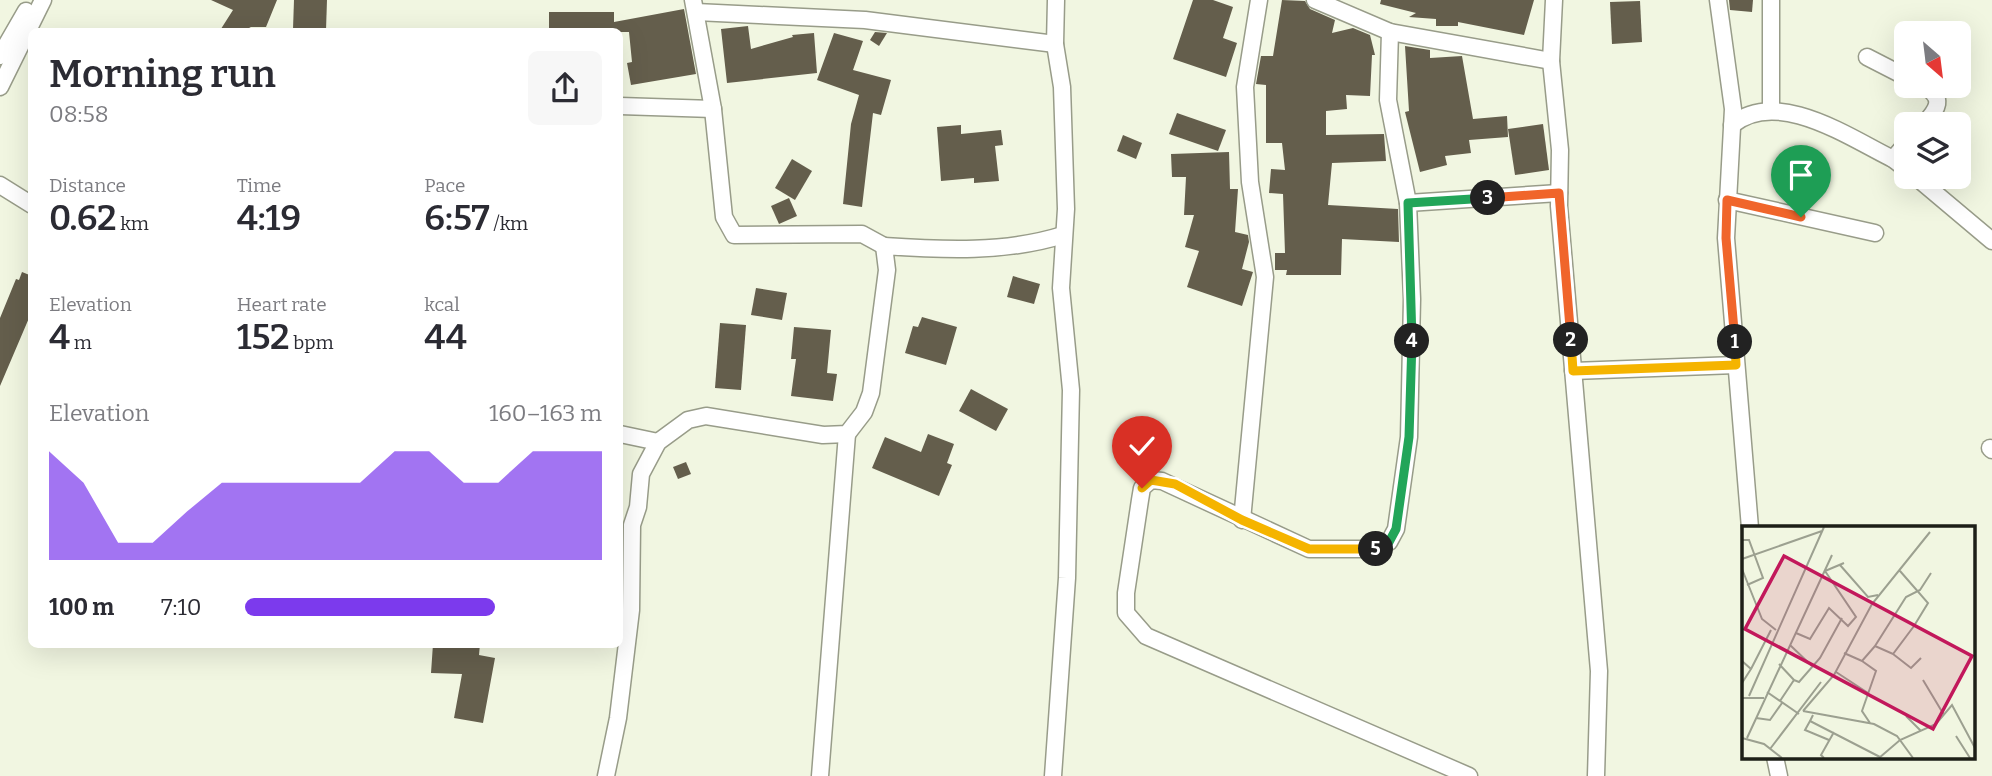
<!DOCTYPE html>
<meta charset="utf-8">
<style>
body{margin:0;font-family:Bitter,serif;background:#f7f7f7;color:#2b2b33;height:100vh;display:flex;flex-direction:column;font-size:26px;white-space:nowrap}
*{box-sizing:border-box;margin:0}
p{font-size:23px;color:#7c7c81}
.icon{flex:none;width:38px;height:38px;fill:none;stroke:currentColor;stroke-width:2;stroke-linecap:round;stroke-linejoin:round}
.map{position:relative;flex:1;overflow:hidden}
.sheet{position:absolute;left:28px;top:28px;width:595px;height:620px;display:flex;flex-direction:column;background:#fff;border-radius:10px;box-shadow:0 7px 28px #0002}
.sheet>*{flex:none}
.needle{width:46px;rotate:152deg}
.buttons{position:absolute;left:1894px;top:21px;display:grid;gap:14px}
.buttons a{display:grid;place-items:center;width:77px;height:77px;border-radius:10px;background:#fff;box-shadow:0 7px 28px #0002;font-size:35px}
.pin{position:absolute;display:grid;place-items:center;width:60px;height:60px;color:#fff;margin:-72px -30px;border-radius:50% 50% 50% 0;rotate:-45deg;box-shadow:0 0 7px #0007}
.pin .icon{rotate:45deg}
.km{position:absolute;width:35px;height:35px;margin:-18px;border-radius:50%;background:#222;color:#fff;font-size:19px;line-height:35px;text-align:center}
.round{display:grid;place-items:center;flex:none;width:74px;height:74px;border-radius:10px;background:#f7f7f7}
.head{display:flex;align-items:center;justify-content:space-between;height:119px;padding:0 21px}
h1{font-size:38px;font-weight:600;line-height:52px}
.figures{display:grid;grid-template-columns:repeat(3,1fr);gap:10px;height:119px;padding:7px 21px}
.figures div{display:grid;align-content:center}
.figures b{font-size:35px;font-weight:600}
.figures small{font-size:19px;font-weight:400}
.figures p{font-size:19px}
.chart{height:196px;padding:14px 21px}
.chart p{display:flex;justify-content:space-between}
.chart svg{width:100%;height:126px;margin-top:7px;fill:#7c3aed;opacity:.7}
ul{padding:0 21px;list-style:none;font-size:23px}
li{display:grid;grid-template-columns:112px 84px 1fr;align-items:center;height:52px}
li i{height:18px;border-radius:9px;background:#7c3aed}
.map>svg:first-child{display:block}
.building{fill:#645e4c}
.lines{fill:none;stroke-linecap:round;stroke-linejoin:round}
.minor-casing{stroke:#989c89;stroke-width:19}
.minor{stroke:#fff;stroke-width:16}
.split-1-casing{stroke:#fff;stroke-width:14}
.split-2-casing{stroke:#fff;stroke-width:14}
.split-3-casing{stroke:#fff;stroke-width:14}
.split-4-casing{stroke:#fff;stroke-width:14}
.split-5-casing{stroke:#fff;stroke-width:14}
.split-6-casing{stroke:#fff;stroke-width:14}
.split-1{stroke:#f0652b;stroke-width:9}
.split-2{stroke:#f5b400;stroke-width:9}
.split-3{stroke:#f0652b;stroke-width:9}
.split-4{stroke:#22a559;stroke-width:9}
.split-5{stroke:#22a559;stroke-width:9}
.split-6{stroke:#f5b400;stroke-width:9}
.inset-road{fill:none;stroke:#9ca090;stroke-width:2}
.view{fill:#c2185b;fill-opacity:0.15;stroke:#c2185b;stroke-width:3.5}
.inset-edge{fill:none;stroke:#1d1f17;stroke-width:3.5}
</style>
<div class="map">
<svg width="1992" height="776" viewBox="0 0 1992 776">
<rect width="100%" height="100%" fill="#f1f6e1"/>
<g class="building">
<polygon points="211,0 277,0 266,27 249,27 259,32 219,32 233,10"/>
<polygon points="294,0 327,0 326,30 293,29"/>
<polygon points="1193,0 1213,0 1233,7 1223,38 1237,43 1226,77 1173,59"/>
<polygon points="1282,0 1305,1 1310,9 1335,20 1332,33 1353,28 1370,35 1375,55 1372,55 1370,96 1346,95 1347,109 1326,111 1326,135 1384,134 1386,161 1332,163 1328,205 1398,209 1399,242 1342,239 1341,275 1286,275 1287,270 1275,270 1275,253 1285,253 1283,194 1269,193 1271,169 1285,170 1282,143 1266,143 1266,85 1256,84 1261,56 1273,56"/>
<polygon points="1381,0 1534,0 1524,35 1458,22 1458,26 1436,26 1436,19 1409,17 1416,13 1380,4"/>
<polygon points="1729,0 1753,0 1752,12 1730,10"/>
<polygon points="1640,1 1642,42 1612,44 1610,2"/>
<polygon points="684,9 696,74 631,85 627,63 632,62 629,32 549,32 549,12 614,12 614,22"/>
<polygon points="748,26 751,49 793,37 792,35 814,33 817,73 727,83 721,29"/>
<polygon points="875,32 887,33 879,46 870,40"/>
<polygon points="834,33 863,41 853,70 891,80 881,115 873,113 862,207 843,204 851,124 859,95 817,80"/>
<polygon points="1405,46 1430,50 1430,58 1462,56 1473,119 1507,116 1508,137 1469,140 1471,153 1445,156 1447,165 1420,172 1405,112 1409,111"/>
<polygon points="1177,113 1226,130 1218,151 1169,134"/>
<polygon points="1543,124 1549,170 1515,175 1508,129"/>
<polygon points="961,125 961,134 1001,130 1003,145 995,146 999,181 974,183 974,178 941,181 937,127"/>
<polygon points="1123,135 1142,143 1136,159 1117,151"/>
<polygon points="1229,152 1230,189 1238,189 1235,232 1248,235 1249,242 1242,269 1253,272 1242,306 1187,287 1199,251 1185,247 1194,215 1184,215 1186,177 1172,177 1171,154"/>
<polygon points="792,159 812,171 795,200 775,188"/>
<polygon points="789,198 797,216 779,224 771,206"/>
<polygon points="22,272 32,276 32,311 0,386 0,318 16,279 19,280"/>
<polygon points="1013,276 1040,284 1034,304 1007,297"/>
<polygon points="756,288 787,293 782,320 751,315"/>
<polygon points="922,317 957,327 946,365 905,353 913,326 918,327"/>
<polygon points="720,323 746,325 741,390 715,388"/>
<polygon points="794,327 831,330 827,373 837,374 833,401 791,396 796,359 791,359"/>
<polygon points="971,389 1008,409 996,431 959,411"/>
<polygon points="928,434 954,444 947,463 952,465 939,496 872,468 885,437 921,452"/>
<polygon points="686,462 691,474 678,479 673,467"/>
<polygon points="433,644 480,644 479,655 495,658 483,723 454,718 462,674 431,673"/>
</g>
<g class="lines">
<g class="minor-casing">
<g id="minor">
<polyline points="693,0 713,109 724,217 734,235 862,234 884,246"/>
<polyline points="1315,0 1390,32 1551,61"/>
<polyline points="1554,0 1551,61 1560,150 1559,206 1599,671 1596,776"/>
<polyline points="1718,0 1733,109 1726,238 1750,528"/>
<polyline points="1771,0 1771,111"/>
<polyline points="696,12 865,20 1055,44"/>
<polyline points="1390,32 1388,100 1408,203"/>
<polyline points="0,56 26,11"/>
<polyline points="1867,57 1906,77"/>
<path d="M1924,86c21,12 14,23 0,38"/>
<polyline points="0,87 43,0"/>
<polyline points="620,106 713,109"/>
<path d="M1732,125c45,-38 118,13 161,34l13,10"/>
<polyline points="1893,159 1906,144"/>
<polyline points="1916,177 1992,241"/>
<polyline points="0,185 32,205"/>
<polyline points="1727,200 1875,233"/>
<polyline points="1573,371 1736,365"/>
<polyline points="620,434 658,442"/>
<polyline points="1990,448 1992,450"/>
<polyline points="1242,520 1265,277 1250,182 1245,87 1259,0"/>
<polyline points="1775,757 1779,776"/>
<path d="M606,776l12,-58 13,-108 1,-85 6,-18 3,-33 17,-32 30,-22 18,-4 117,19 24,-1 17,-22 7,-19 16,-123 -3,-24c59,4 122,7 179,-11"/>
<polyline points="820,776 847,434"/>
<polyline points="1053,776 1067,578 1071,390 1061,288 1066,209 1062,87 1055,44 1056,0"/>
<polyline points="1469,776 1146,636 1126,613 1126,593 1140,500 1142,488 1151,480 1162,481 1309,549 1374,549 1389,542 1396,529 1409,437 1412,299 1408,203 1559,193"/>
</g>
</g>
<use href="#minor" class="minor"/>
</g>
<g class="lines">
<g class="split-1-casing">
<polyline id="split-1" points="1735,342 1726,238 1727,200 1801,217"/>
</g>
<g class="split-2-casing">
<polyline id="split-2" points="1571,340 1573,371 1736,365 1735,342"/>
</g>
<g class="split-3-casing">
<polyline id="split-3" points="1488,198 1559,193 1571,340"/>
</g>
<g class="split-4-casing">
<polyline id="split-4" points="1412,341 1408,203 1488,198"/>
</g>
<g class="split-5-casing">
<polyline id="split-5" points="1376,549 1389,542 1396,529 1409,437 1412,341"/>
</g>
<g class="split-6-casing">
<polyline id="split-6" points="1142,488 1151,480 1175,484 1242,520 1309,549 1376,549"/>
</g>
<use href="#split-1" class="split-1"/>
<use href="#split-2" class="split-2"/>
<use href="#split-3" class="split-3"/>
<use href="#split-4" class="split-4"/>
<use href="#split-5" class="split-5"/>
<use href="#split-6" class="split-6"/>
</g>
<g transform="translate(1742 526)">
<rect width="233" height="233" fill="#f1f6e1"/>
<path class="inset-road" d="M0,14h7l14,38 -16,7M0,33l80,-28M98,39l28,32 10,-2M0,43l20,50 14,11M54,107l14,6 19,-31 19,18 8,-9 -31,-46 19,-8M48,119l23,22M133,120l31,-49 14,-7 11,-17M102,127l18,8 13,-15 18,8 21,-28 14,-23 -28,-32M151,128l18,14 10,-10M0,135l9,8 -9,14M120,135l14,10 -14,40 8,12M37,138l15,16M9,143l20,-39M94,146l32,21M181,154l21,35M25,166l32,22M7,170l75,-169M0,172h22M38,175l14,-21 5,2 21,-24 22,-40M61,185l31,-36 38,-71 58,-72M61,185l71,13 23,12 16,22M71,189l-3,6 70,36M164,190l15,15M14,192l14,2 12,-17M68,195l-5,9 24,10M214,210l14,22M0,212l22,6 18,14M5,212l85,-183M28,223l51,-67M82,232l-3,-3 13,-23M137,232l21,-18 36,-16 16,-19 23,43"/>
<path class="view" d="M42,30l188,100 -39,73 -188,-100z"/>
<rect width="233" height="233" class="inset-edge"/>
</g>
</svg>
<div class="buttons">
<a><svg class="needle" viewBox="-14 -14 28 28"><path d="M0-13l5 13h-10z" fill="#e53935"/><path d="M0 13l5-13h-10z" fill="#7c7c81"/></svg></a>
<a><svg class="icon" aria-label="layers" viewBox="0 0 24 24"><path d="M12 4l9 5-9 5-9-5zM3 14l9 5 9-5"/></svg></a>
</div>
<div class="pin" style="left:1801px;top:217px;background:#1e9e55"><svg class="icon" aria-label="arrive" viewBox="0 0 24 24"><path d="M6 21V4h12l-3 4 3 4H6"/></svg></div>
<div class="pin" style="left:1142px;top:488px;background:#d93025"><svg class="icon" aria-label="check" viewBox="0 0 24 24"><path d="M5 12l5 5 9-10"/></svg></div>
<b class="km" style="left:1735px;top:342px">1</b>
<b class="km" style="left:1571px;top:340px">2</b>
<b class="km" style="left:1488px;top:198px">3</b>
<b class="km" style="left:1412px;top:341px">4</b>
<b class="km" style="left:1376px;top:549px">5</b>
<section class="sheet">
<div class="head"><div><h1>Morning run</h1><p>08:58</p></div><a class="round"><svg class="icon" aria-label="share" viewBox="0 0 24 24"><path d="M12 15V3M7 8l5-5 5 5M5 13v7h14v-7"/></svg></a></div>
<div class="figures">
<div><p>Distance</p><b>0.62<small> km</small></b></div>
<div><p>Time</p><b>4:19</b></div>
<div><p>Pace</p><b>6:57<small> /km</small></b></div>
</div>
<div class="figures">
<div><p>Elevation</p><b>4<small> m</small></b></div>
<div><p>Heart rate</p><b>152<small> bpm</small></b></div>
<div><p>kcal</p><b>44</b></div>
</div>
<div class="chart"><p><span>Elevation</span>160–163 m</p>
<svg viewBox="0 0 160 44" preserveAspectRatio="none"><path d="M0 44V6L10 17L20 38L30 38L40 27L50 17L60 17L70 17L80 17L90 17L100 6L110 6L120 17L130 17L140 6L150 6L160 6V44z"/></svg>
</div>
<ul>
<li><b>100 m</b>7:10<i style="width:70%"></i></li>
</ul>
</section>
</div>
